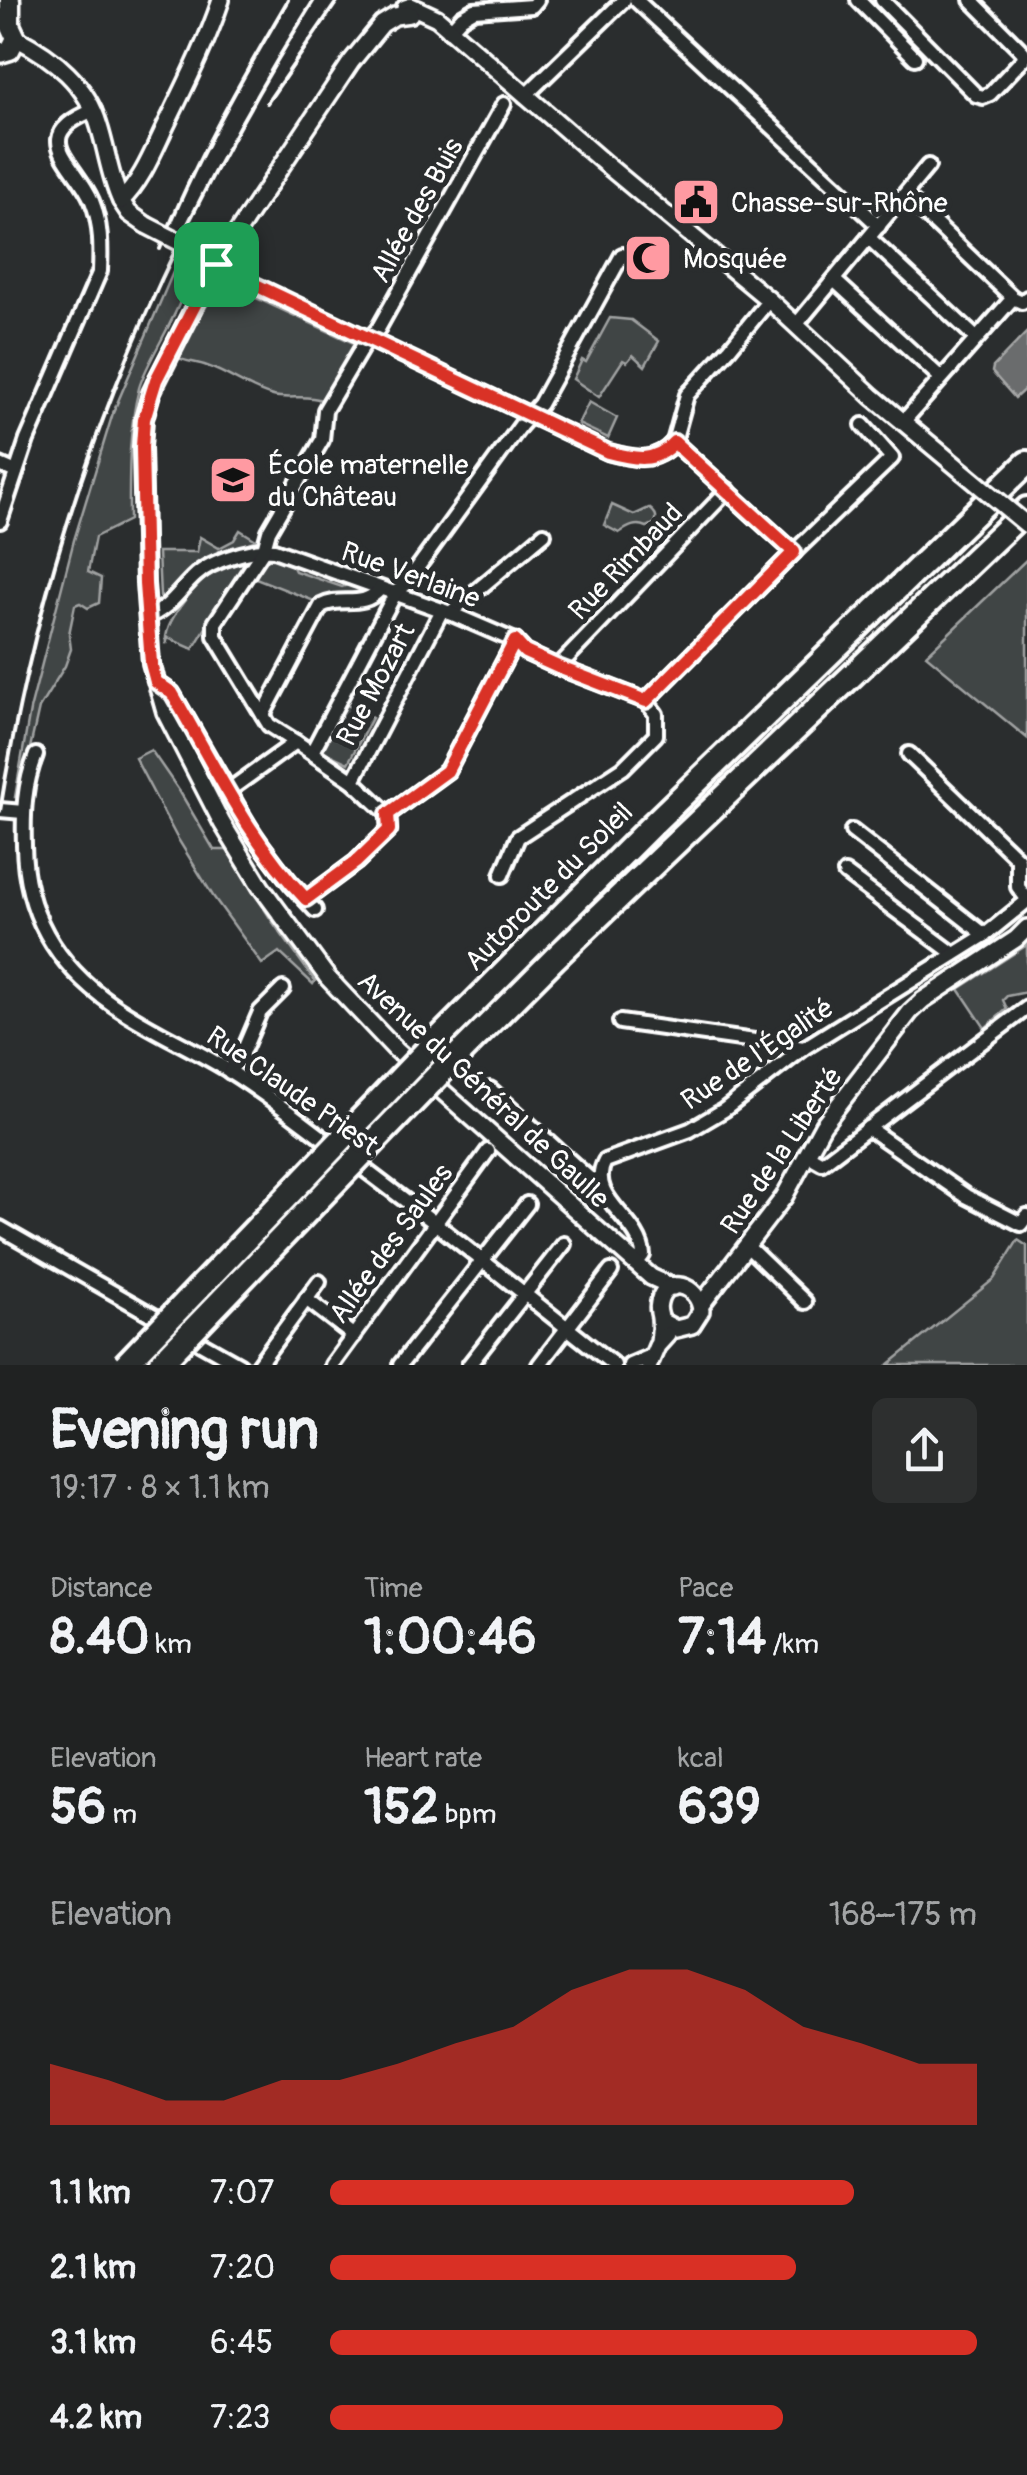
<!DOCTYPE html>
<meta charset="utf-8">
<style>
body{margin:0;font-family:Pangolin,sans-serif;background:#2d2f2f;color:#f1f3f6;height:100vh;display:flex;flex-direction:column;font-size:38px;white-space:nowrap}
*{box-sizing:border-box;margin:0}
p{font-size:32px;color:#a2a4a5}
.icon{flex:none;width:55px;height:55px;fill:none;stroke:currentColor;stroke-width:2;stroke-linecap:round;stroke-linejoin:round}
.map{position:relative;height:1365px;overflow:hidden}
.details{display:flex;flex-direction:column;background:#202222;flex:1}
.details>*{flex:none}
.pin{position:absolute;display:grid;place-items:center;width:85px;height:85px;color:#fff;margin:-42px;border-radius:20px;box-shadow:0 5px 15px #0006}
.round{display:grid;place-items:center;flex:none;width:105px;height:105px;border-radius:15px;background:#2d2f2f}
.headline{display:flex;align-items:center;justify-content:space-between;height:170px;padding:0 50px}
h1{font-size:55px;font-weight:800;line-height:75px}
.metrics{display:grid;grid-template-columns:repeat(3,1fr);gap:15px;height:170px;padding:10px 50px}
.metrics div{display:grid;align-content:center}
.metrics b{font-size:50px;font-weight:800}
.metrics small{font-size:28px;font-weight:400}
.metrics p{font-size:28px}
.chart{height:280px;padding:20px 50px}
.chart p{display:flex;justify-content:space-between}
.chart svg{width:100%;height:180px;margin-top:10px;fill:#d93025;opacity:.7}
ul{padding:0 50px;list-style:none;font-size:32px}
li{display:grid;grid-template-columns:160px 120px 1fr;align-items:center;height:75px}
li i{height:25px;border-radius:12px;background:#d93025}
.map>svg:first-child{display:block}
.green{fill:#414445;stroke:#a0a2a2;stroke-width:2.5}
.water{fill:#6a6c6d;stroke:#a6a7a7;stroke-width:2.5}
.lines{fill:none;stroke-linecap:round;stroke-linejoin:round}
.minor-casing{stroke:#fff;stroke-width:20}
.tertiary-casing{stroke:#fff;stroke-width:22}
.secondary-casing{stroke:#fff;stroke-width:25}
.motorway-casing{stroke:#fff;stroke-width:30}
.minor{stroke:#2a2d2e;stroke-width:12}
.tertiary{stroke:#2a2d2e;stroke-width:15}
.secondary{stroke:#2a2d2e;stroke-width:18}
.motorway{stroke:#2a2d2e;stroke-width:22}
.rail{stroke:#fff;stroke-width:4}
.tertiary-bridge-casing{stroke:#fff;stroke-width:22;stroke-linecap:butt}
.motorway-bridge-casing{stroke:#fff;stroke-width:30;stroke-linecap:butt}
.tertiary-bridge{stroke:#2a2d2e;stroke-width:15}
.motorway-bridge{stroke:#2a2d2e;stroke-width:22}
.route-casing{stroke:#fff;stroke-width:20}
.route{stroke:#d93025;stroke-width:12}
.labels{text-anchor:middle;stroke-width:10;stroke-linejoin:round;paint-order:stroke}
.poi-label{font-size:28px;fill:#fff;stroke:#2a2d2e;text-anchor:start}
.street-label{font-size:28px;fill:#fff;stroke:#2a2d2e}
</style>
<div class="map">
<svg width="1027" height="1365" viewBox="0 0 1027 1365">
<rect width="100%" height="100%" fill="#2a2d2e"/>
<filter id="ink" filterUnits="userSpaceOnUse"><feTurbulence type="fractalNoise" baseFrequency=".01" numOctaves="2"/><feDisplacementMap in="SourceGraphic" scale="20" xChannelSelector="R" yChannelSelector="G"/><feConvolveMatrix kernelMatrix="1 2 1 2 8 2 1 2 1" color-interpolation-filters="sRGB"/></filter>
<g filter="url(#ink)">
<g class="green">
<path d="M182,251c2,5 5,10 5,15 4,35 -38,87 -48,122 -11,44 -10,87 -10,132l-34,17 -7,35 13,6 -2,25 -11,5 -8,-5 -5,2 -6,29 2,15 -6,17 -26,42 -20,89h-4l15,-87 44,-170 39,-127z"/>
<path d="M230,286l126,58 -35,56c-15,-6 -32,0 -48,-4 -23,-6 -43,-22 -66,-30 -11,-4 -21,-4 -31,-9l40,-67z"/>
<polygon points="610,318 631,320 659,341 645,366 633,355 627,362 623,360 599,397 573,379 582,360 586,362"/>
<polygon points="589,402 617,418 608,438 578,424"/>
<path d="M612,505l22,10 15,-7c6,4 9,8 6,15l-8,4c-11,-5 -19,0 -28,6l-15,-8z"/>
<polygon points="240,530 256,540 204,561 167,598 160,596 158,552 197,552 200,537 219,548 234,540"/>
<polygon points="269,555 291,563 295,571 342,587 350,584 368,589 370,593 319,603 256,578 249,580"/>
<polygon points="1027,559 1027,738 926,655"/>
<path d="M242,563l1,4 -50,82 -25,-11 -2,6c-3,-22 31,-63 51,-73 8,-4 17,-6 25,-8z"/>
<polygon points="343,703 372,718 348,763 322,751 320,746"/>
<polygon points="151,750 180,792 214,850 227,850 272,921 315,981 313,984 279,952 262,964 213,896 176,836 135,758"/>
<polygon points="1027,945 1027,992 1007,996 1003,1000 1007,1009 985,1028 959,989"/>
<polygon points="1018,1240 1027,1246 1027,1365 888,1365 994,1279"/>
</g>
<polygon class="water" points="1027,332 1027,387 1015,398 992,372 993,367"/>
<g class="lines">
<g class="minor-casing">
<g id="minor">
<polyline points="636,0 879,226"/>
<polyline points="858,0 915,58"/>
<polyline points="882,0 976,95 983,97 990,94 1024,58 1023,52 971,0"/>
<polyline points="449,31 462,17 474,10 532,6 537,0"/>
<polyline points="525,96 624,0"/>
<polyline points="905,195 1013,298"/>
<polyline points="869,238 976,338"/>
<path d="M216,264l8,7 384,181c26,7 47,12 66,-10l120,110"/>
<polyline points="834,280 941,378"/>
<polyline points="796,325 928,166"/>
<polyline points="903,422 1013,298 1022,302 1027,298"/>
<polyline points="674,442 687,395 730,348 769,300"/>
<polyline points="0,465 16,472"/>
<path d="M0,521l27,-81 73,-169c1,-23 1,-48 -8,-70 -17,-40 -66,-64 2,-91"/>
<polyline points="450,613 544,534"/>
<path d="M147,617c23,-8 32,-27 49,-42 16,-15 57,-27 78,-25l176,63 65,28 10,11 33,15 88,34"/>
<polyline points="558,667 728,490"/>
<polyline points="156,682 172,693 254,835 291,884 315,910"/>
<path d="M263,715l58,-109c20,-11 41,4 59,-17"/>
<polyline points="296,742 269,725 215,636 215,623 264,549 269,531 322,440 325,410 363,346 378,329 504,104"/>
<polyline points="312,752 396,592 405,585 521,425 540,404 622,255"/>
<polyline points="909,754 1018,859 1018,887 1027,899"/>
<path d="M36,755c-12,30 -13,58 -12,90 1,68 32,120 88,159 37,26 81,44 119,68 37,23 70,50 105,76"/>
<polyline points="353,781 442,610"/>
<polyline points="228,791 296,742 353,781 388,814"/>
<polyline points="0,810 23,812"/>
<polyline points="388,814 447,771 515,641"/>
<polyline points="852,831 985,935"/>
<polyline points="845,873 954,954"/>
<polyline points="502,875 518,837 623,768 656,735 656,714 646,701 794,552 892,458 863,425"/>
<polyline points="306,899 356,862 389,830 388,814"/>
<polyline points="620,1022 804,1048"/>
<polyline points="230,1072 245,1047 260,1012 283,989"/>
<polyline points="490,1089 602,1190"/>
<polyline points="868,1128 966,1196 1021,1224 1027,1216"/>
<polyline points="806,1154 822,1163 1027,1008"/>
<polyline points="352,1160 435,1223 614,1365"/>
<polyline points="0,1228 168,1324"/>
<polyline points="747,1246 805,1302"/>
<path d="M637,1263l6,-8c-2,-36 -58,-57 -38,-94l85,-31 34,-20 80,-62 181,-113 42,-34"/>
<polyline points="306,1299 354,1336"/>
<polyline points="185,1334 240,1365"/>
<polyline points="258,1365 319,1282"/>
<polyline points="332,1365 488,1151"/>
<polyline points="400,1365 527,1204"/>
<polyline points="469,1365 564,1244"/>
<polyline points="539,1365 611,1271"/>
<polyline points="630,1365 651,1356"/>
</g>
</g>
<g class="tertiary-casing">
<g id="tertiary">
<polyline points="405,8 411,6 437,18 603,162 769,300 872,396 962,471"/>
<polyline points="410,14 395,16 382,24 351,62 216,264 151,393 144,419 142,447 145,583 151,663 165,712 222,823 261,887 328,978 396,1050 651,1277 673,1287"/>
<path d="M16,38c38,20 71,46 83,88 8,25 11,52 22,75l8,12 17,12"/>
<path d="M121,201c22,-21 33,-52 47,-80 19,-39 39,-79 53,-121"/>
<polyline points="701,1305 784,1197 823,1125 910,1012 923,1000 1016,939 1027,928"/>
<path d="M659,1342c1,-8 2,-16 1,-24 -1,-8 -3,-8 -1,-16 6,-27 40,-18 42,9l-9,14 -16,4 -15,-8"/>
<polyline points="649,1365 657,1346 667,1335"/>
</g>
</g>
<g class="secondary-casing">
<polyline id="secondary" points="0,53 10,50 16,38 10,25 10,0"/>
</g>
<g class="motorway-casing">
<g id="motorway">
<polyline points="434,1043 651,826 1027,463"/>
<polyline points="444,1069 555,958 1027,509"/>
</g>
</g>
<use href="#minor" class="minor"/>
<use href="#tertiary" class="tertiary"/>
<use href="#secondary" class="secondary"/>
<use href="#motorway" class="motorway"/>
<g class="rail">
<polyline points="267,103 338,0"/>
<path d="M160,249c34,-87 81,-169 128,-249"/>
<path d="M0,811c48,-300 153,-555 314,-811"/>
</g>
<g class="tertiary-bridge-casing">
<g id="tertiary-bridge">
<polyline points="146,225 189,247"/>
<polyline points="962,471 1027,525"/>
</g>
</g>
<g class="motorway-bridge-casing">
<g id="motorway-bridge">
<polyline points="125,1365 434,1043"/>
<polyline points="159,1365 444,1069"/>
</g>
</g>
<use href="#tertiary-bridge" class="tertiary-bridge"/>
<use href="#motorway-bridge" class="motorway-bridge"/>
</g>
</g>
<g class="lines" filter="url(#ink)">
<g class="route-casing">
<path id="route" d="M216,264l8,6 384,182c26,7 47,12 66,-10l120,110 -148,149 -88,-34 -33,-15 -10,-11 -68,130 -59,43 1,16 -33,32 -50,37c-57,-58 -93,-136 -134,-206l-16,-11 -5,-19 -6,-79 -3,-137 2,-28 12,-39z"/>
</g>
<use href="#route" class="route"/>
</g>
<defs>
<g id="civic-square" transform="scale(2.5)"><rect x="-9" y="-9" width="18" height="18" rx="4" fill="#ff9aa2" stroke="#2a2d2e"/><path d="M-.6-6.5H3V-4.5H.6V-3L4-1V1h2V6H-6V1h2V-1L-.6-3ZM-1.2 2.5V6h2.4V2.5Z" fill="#111"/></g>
<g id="mosque-square" transform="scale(2.5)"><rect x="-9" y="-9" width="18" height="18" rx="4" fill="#ff9aa2" stroke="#2a2d2e"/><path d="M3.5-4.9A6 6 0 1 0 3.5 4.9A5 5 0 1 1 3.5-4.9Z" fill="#111"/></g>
<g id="school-square" transform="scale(2.5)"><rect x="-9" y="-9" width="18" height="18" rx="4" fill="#ff9aa2" stroke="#2a2d2e"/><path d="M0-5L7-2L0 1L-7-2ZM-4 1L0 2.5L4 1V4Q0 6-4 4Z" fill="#111"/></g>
</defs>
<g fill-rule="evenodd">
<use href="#civic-square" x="696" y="202"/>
<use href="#mosque-square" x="648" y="258"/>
<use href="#school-square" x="233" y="480"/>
</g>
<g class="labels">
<g class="poi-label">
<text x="731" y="212">Chasse-sur-Rhône</text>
<text x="683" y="268">Mosquée</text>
<text x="268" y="474">École maternelle<tspan x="268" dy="32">du Château</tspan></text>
</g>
<g class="street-label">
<text transform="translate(416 210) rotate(-61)" y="10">Allée des Buis</text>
<text transform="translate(625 561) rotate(-46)" y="10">Rue Rimbaud</text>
<text transform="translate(411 574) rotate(20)" y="10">Rue Verlaine</text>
<text transform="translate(375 684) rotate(-62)" y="10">Rue Mozart</text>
<text transform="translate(548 886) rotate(-45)" y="10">Autoroute du Soleil</text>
<text transform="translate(757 1053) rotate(-34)" y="10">Rue de l'Égalité</text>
<text transform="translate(484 1089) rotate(43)" y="10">Avenue du Général de Gaulle</text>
<text transform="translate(293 1090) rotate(35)" y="10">Rue Claude Priest</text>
<text transform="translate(781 1150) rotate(-56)" y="10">Rue de la Liberté</text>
<text transform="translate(390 1243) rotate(-54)" y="10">Allée des Saules</text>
</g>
</g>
</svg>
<div class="pin" style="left:216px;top:264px;background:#1e9e55"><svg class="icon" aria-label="arrive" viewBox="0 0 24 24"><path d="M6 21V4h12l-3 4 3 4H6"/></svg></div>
</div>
<section class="details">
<div class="headline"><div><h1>Evening run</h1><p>19:17 · 8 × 1.1 km</p></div><a class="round"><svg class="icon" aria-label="share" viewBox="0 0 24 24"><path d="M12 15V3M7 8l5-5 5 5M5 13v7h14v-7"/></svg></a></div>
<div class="metrics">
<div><p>Distance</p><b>8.40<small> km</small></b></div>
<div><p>Time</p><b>1:00:46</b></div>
<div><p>Pace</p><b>7:14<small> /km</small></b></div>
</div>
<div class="metrics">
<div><p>Elevation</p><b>56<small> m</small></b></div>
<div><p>Heart rate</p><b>152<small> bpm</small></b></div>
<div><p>kcal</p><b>639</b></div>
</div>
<div class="chart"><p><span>Elevation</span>168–175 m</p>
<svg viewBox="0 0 160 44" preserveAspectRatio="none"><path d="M0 44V29L10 33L20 38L30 38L40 33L50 33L60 29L70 24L80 20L90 11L100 6L110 6L120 11L130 20L140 24L150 29L160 29V44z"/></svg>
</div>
<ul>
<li><b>1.1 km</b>7:07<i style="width:81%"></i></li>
<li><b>2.1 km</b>7:20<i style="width:72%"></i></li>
<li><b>3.1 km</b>6:45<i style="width:100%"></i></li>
<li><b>4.2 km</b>7:23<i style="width:70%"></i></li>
</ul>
</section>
